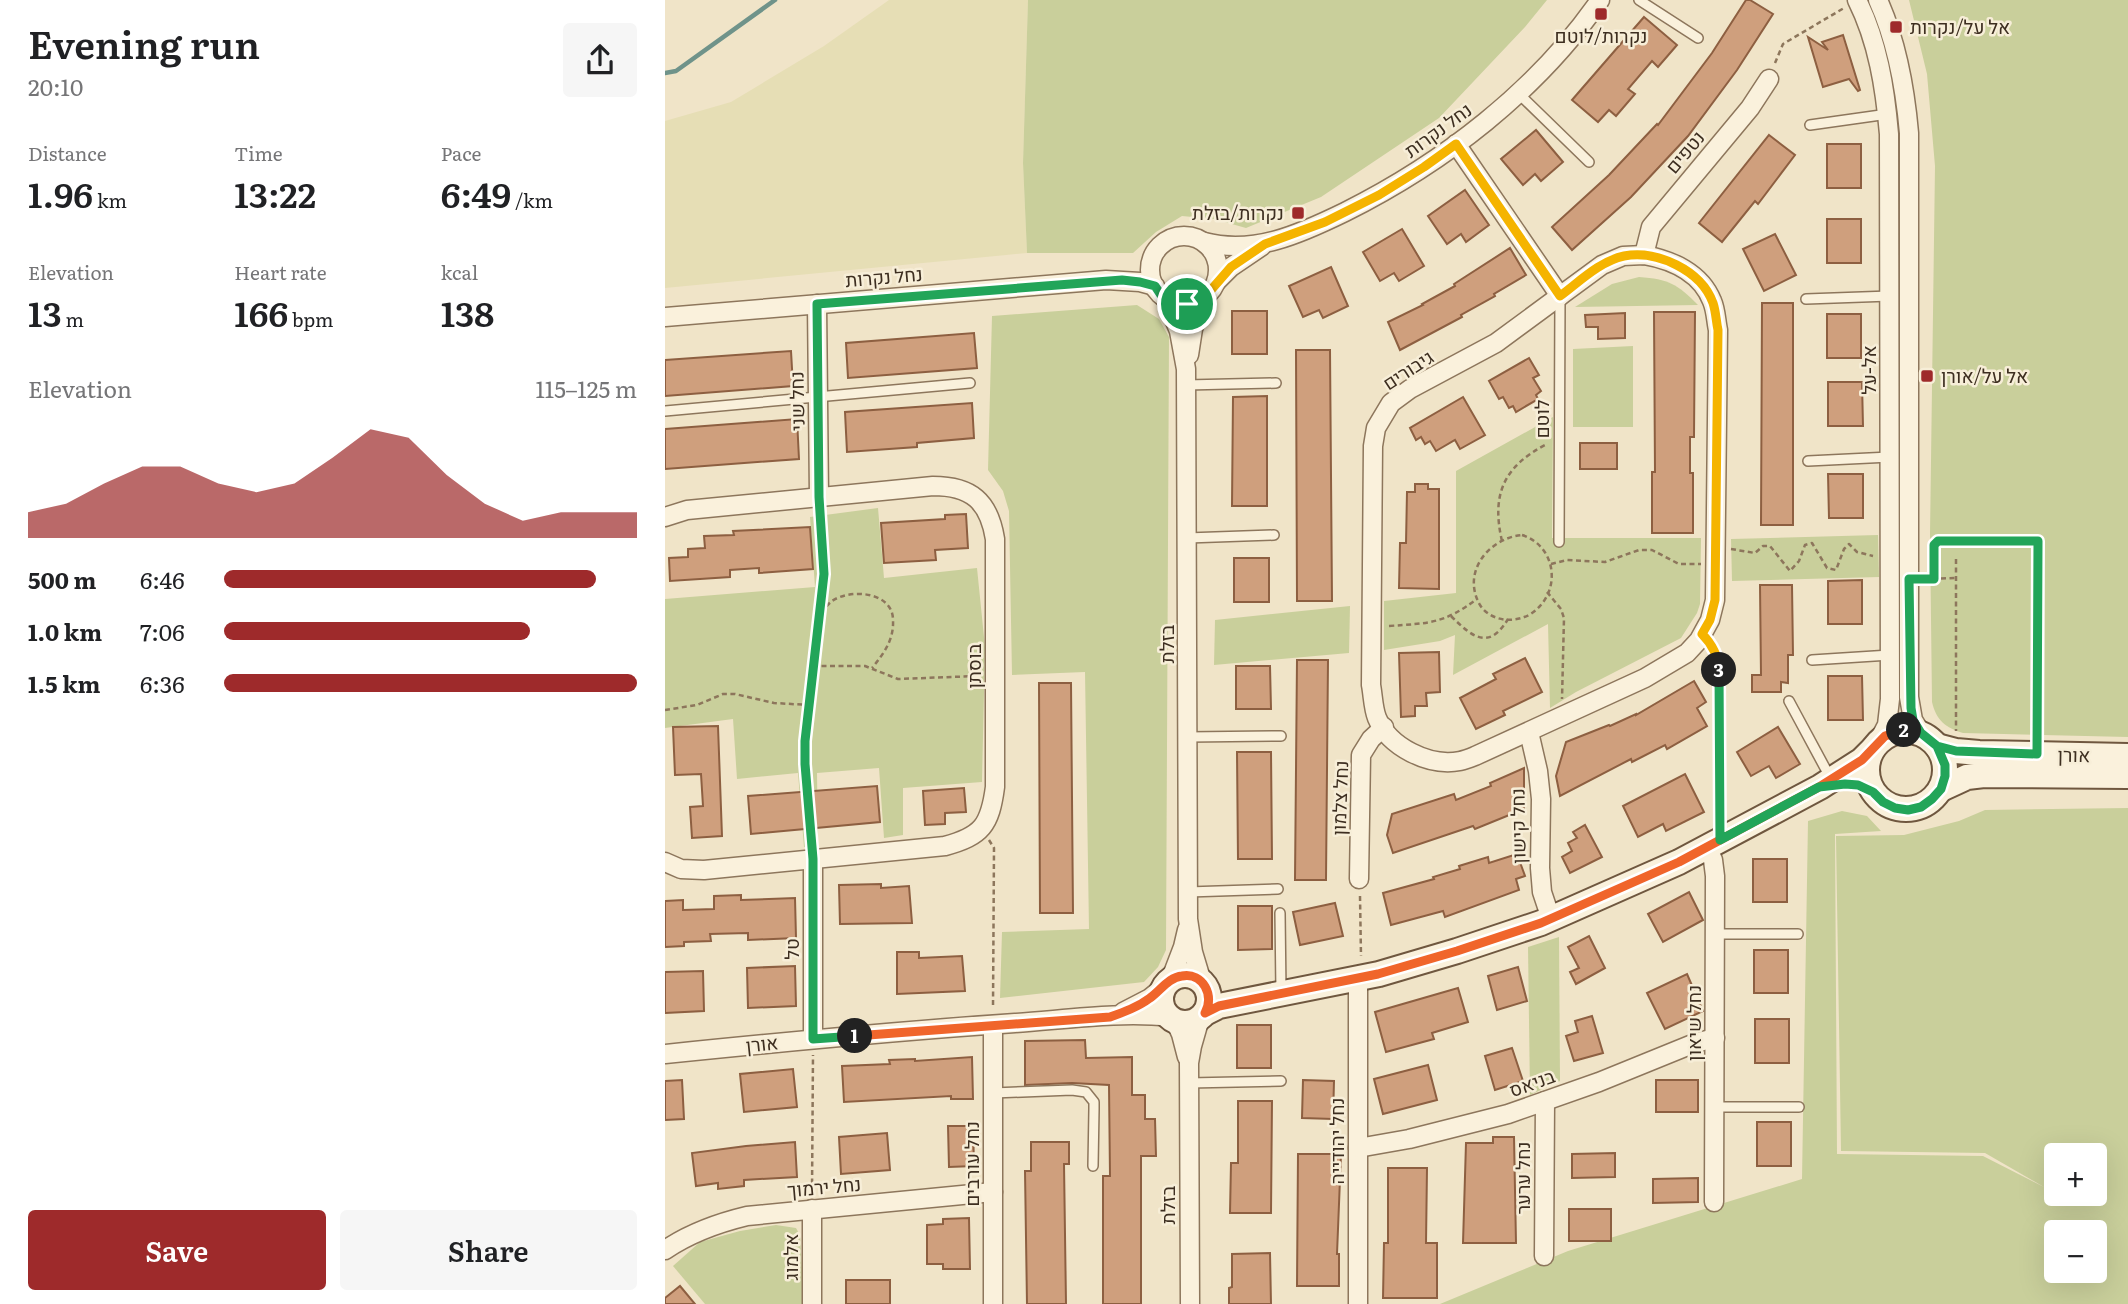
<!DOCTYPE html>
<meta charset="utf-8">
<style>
body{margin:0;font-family:Literata,Heebo,serif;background:#f6f6f6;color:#202124;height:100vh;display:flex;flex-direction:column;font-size:26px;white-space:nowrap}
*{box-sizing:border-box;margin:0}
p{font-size:23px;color:#757577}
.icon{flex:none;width:38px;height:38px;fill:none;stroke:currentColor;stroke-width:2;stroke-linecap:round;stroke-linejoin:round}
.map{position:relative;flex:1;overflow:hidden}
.details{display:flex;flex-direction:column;background:#fff;width:665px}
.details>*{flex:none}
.tools{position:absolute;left:1379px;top:1143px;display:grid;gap:14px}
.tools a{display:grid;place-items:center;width:63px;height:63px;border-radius:7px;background:#fff;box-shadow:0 7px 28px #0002;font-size:35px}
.pin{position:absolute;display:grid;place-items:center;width:60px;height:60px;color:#fff;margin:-30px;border:4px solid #fff;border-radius:50%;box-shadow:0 2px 7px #0007}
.km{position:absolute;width:35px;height:35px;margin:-18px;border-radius:50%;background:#222;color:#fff;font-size:19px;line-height:35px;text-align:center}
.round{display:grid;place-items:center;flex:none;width:74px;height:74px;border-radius:7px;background:#f6f6f6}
.headline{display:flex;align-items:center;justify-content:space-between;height:119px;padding:0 28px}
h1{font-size:38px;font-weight:600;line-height:52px}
.metrics{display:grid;grid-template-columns:repeat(3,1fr);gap:10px;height:119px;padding:7px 28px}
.metrics div{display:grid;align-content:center}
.metrics b{font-size:35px;font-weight:600}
.metrics small{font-size:19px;font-weight:400}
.metrics p{font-size:19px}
.chart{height:196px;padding:14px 28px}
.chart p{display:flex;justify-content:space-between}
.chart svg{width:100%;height:126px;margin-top:7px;fill:#9e2a2b;opacity:.7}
.cta{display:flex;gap:14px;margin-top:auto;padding:14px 28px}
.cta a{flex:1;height:80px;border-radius:7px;background:#9e2a2b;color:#fff;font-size:28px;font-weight:600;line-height:80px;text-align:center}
.cta a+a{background:#f6f6f6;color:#202124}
ul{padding:0 28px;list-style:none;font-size:23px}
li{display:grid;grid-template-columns:112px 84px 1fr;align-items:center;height:52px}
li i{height:18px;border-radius:9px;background:#9e2a2b}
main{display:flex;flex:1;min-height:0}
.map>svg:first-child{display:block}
.farmland{fill:#e6deb5}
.green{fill:#c9cf9b;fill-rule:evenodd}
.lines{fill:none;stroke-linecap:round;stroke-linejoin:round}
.stream{stroke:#6f938a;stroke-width:4.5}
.building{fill:#cf9f7d;stroke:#8d5f41;stroke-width:2}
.lane-casing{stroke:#8d765c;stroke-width:12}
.street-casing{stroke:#8d765c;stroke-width:21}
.secondary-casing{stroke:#6f573f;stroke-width:28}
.path{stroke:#8d765c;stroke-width:2.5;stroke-dasharray:5 3.5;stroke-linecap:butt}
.lane{stroke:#faf1dc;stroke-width:9}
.street{stroke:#faf1dc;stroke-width:18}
.secondary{stroke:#faf1dc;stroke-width:24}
.split-1-casing{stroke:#fff;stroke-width:14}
.split-2-casing{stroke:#fff;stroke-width:14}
.split-3-casing{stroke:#fff;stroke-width:14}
.split-4-casing{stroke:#fff;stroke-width:14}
.split-1{stroke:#22a559;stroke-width:9}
.split-2{stroke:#f0652b;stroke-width:9}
.split-3{stroke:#22a559;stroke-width:9}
.split-4{stroke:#f5b400;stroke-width:9}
.poi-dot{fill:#9e2a2b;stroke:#f7eed8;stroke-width:2.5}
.labels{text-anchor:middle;stroke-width:5;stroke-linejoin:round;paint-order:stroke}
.poi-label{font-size:19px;fill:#3d2e20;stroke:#f7eed8;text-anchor:start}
.street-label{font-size:19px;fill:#3d2e20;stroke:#f7eed8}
</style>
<main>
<section class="details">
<div class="headline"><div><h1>Evening run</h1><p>20:10</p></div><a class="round"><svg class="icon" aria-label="share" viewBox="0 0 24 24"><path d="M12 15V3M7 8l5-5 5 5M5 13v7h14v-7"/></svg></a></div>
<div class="metrics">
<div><p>Distance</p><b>1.96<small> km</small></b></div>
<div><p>Time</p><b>13:22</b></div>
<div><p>Pace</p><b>6:49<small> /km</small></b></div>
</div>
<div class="metrics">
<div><p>Elevation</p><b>13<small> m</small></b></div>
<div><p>Heart rate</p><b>166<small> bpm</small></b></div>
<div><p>kcal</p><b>138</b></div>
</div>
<div class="chart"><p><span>Elevation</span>115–125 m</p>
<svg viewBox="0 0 160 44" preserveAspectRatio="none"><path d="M0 44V35L10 32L20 25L30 19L40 19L50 25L60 28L70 25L80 16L90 6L100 9L110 22L120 32L130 38L140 35L150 35L160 35V44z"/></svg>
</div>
<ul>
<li><b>500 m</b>6:46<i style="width:90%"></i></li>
<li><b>1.0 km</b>7:06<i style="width:74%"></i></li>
<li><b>1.5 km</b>6:36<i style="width:100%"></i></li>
</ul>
<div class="cta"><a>Save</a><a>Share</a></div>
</section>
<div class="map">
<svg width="1463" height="1304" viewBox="0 0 1463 1304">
<rect width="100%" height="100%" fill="#f0e4c8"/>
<polygon class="farmland" points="224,0 363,0 358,163 362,253 0,288 0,121 66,102 159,46"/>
<g class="green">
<polygon points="363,0 882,0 860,27 774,118 656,197 581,228 549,219 517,216 491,232 468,253 362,253 358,163"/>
<path d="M1244,0h219v737l-165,-4c-17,-5 -27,-13 -31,-31l-2,-167 5,-369 -8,-92z"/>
<path d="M974,277c30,2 38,7 59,28l-123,2 37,-23z"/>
<polygon points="472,305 494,319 504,337 501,950 493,967 479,982 335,998 337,932 424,929 420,672 347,675 344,511 338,491 323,470 327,316"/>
<polygon points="968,346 968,427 908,427 908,349"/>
<polygon points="888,417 887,538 1036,538 1035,604 1032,613 1016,638 911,692 885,708 883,624 788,675 790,635 775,641 719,650 719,601 791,593 791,471"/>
<polygon points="213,508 219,578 312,568 320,647 317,782 238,788 238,835 219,838 214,768 152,773 153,846 139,847 133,773 72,779 68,719 0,728 0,599 150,587 145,517"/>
<polygon points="1213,535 1214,577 1067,581 1066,539"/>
<polygon points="685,606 684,653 549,665 550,620"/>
<path d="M1463,808v496h-688l128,-53 234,-72 6,-358 34,-10 25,5 14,15 -46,3 2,320 146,2 61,31 -59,-34 -144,-2 -5,-315 68,-1 55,-14 26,-11zM1391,1155h39v39h-39zM1391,1232h39v38h-39z"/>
<polygon points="894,937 895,1081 865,1095 863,947"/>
<polygon points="111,1225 131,1228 135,1235 139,1304 40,1304 8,1266 35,1242 75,1231"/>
</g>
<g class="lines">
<polyline class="stream" points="0,73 11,71 110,0"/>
</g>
<g class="building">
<polygon points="1081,0 1085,0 1108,14 1072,70 1023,136 966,197 907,250 887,227 944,175 992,124 993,125 1047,53"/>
<polygon points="979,17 1012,45 993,67 987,61 963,89 970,94 951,116 944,110 933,122 907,100"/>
<polygon points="1178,35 1195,90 1193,91 1184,79 1158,87 1143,37 1163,50 1157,42"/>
<polygon points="871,130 898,162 876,181 870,174 858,185 836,159"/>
<polygon points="1104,135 1130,155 1093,204 1090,201 1057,242 1034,223"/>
<rect x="1162" y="144" width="34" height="44"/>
<polygon points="800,190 824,225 801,242 796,234 782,244 763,216"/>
<rect x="1162" y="219" width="34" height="44"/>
<polygon points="737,229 759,266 734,281 729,273 715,281 698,252"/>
<polygon points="1110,234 1131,275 1099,291 1078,249"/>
<polygon points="845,248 861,275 829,294 830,296 796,315 797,317 735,350 723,322 758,305 757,304 790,286 789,284"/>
<polygon points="666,267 683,306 658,318 654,310 638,317 624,286"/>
<polygon points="1097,303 1128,303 1128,525 1096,525"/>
<rect x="567" y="311" width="35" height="43"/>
<polygon points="989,312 1030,312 1029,437 1025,437 1025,473 1028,473 1028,533 987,533 987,472 990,472"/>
<polygon points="960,313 960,338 933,339 933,327 921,327 920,315"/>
<rect x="1162" y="314" width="34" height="44"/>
<polygon points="309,333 312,368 183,378 181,343"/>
<polygon points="631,350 665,350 667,601 632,601"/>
<polygon points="126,351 128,386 0,396 0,360"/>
<polygon points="864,358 874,375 868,378 876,391 871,395 873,399 851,412 848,406 844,408 838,397 834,399 824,381"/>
<polygon points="1163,382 1197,382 1198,426 1163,426"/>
<polygon points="602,396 602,506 567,506 568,397"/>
<polygon points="798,397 820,435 795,449 790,440 771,451 765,441 760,444 756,437 751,440 745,428"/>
<polygon points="307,403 309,438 252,443 252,447 182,452 180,412"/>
<polygon points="132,419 134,459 0,469 0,429"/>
<rect x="915" y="443" width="37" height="26"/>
<polygon points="1163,474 1198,474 1198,518 1164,518"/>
<polygon points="750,484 763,484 763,489 774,489 774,589 734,588 735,543 741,543 742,492 750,492"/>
<polygon points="301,514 303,548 270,550 271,560 219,563 216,523 280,519 280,515"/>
<polygon points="145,527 148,569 94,573 94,568 65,570 65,577 5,581 4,558 23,557 23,549 40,548 39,536 69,535 68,531"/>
<rect x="569" y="558" width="35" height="44"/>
<polygon points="1197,580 1197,624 1163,624 1163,581"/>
<polygon points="1095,585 1127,585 1128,655 1123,655 1123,683 1116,682 1116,692 1087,692 1087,675 1096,675"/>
<polygon points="774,652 775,692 761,693 762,706 750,706 750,716 736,717 734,653"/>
<polygon points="860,658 877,692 838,711 840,715 811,729 795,698 831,679 828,674"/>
<polygon points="632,660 663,660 661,880 630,880"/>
<polygon points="571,666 605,666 606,709 571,709"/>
<polygon points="1163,676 1197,676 1198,720 1163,720"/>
<polygon points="1029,681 1041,702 1032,708 1042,726 1002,749 1000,745 967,762 966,759 895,796 891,776 901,742 944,725 945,726 971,714 971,715"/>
<polygon points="374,683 406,683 408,913 375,913"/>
<polygon points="53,726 57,836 27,838 25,807 38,806 36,774 10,775 8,727"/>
<polygon points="1113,727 1135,764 1111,778 1104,766 1086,776 1072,752"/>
<polygon points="572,752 606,752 607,859 573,859"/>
<polygon points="859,768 859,809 810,829 808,826 728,853 722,835 727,814 789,794 791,800 826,786 825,783"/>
<polygon points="1020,774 1039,812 1001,831 998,824 973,837 958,806"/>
<polygon points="212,786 215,822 86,834 83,796"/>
<polygon points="299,788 301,812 280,813 280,824 260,825 258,791"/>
<polygon points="920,825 937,857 905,873 897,857 907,851 903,843 912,838 908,832"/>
<polygon points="852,854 860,876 851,879 854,890 780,917 778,911 726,925 718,893 769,879 768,877 795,869 794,866 823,857 824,863"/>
<rect x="1088" y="859" width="34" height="43"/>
<polygon points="216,884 216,888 244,886 247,923 175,924 174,885"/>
<polygon points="1024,892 1038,920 998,942 983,914"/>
<polygon points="76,895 76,900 130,898 131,938 83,940 83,933 45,934 46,941 19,942 19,946 0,947 0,901 18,900 18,910 49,909 49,896"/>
<polygon points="670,903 678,936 635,945 628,912"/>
<polygon points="573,906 607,906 607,949 573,950"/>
<polygon points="924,936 940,968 911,984 905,972 914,968 903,947"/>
<rect x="1089" y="950" width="34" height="43"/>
<polygon points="232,952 254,952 254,958 297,956 300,991 232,994"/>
<polygon points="130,966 131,1006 83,1008 82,968"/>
<polygon points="853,967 862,1001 832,1010 823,976"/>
<polygon points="38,971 39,1011 0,1013 0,972"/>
<polygon points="1022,974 1038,1011 1000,1029 982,993"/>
<polygon points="793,988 803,1022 767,1033 769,1039 721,1052 710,1012"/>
<polygon points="927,1016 938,1053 909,1061 901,1036 913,1032 910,1021"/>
<rect x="1090" y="1019" width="34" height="44"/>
<rect x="572" y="1025" width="34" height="43"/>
<polygon points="420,1040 421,1058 467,1057 467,1095 480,1095 480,1119 490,1119 491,1156 476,1156 476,1304 438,1304 438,1176 445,1176 444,1085 407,1083 360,1085 360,1041"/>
<polygon points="847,1048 858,1081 830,1090 820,1056"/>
<polygon points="307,1057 308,1099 286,1099 286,1096 179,1102 177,1066 225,1064 224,1060 250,1059 250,1061"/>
<polygon points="763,1065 772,1100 718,1114 709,1079"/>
<polygon points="128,1069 132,1107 79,1112 75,1074"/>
<polygon points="17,1080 19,1119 0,1120 0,1081"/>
<polygon points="638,1080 669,1081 668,1119 637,1118"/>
<rect x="991" y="1080" width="42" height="32"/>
<polygon points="573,1101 607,1101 606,1213 565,1213 566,1163 573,1163"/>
<rect x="1092" y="1122" width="34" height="44"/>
<polygon points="283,1126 308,1126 309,1166 284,1167"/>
<polygon points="222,1133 225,1170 176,1174 174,1137"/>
<polygon points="828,1137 849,1137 851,1243 798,1243 801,1143 828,1143"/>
<polygon points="130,1142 132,1177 79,1180 79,1186 53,1189 53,1183 31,1186 27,1153 81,1146"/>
<polygon points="366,1142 404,1142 404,1164 399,1164 401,1304 362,1304 360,1171 366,1171"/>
<polygon points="950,1153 950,1177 907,1178 907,1154"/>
<polygon points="633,1154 676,1154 672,1254 674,1254 674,1286 632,1286"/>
<polygon points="723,1168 762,1168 761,1243 772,1243 772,1298 718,1298 719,1243 723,1243"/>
<polygon points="1033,1178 1033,1202 988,1203 988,1179"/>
<rect x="904" y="1209" width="42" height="32"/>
<polygon points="304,1218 305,1269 278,1269 278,1264 262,1264 262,1225 278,1224 278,1219"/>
<polygon points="605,1253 606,1304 564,1304 564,1288 567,1287 567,1254"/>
<rect x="181" y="1280" width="44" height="24"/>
<polygon points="15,1286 30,1304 0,1304 0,1298"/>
</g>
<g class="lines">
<g class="lane-casing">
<g id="lane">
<polyline points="974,0 1033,38"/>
<polyline points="853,93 924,162"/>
<polyline points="1145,125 1223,114"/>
<polyline points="1141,299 1225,296"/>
<polyline points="521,385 611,383"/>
<polyline points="0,411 305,383"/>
<polyline points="1143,461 1225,457"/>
<polyline points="522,538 609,535"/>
<polyline points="894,542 895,296"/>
<polyline points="1037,634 1045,643 1054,660 1055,740"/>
<polyline points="1147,660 1225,655"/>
<polyline points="1124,701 1166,779"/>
<polyline points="523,737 616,736"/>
<polyline points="523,892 613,889"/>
<polyline points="615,913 616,992"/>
<polyline points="1050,934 1133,934"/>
<polyline points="524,1083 616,1081"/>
<polyline points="328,1093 407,1090 421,1092 429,1102 429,1109 428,1166"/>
<polyline points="1049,1107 1134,1107"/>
</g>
</g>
<g class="street-casing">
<g id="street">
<path d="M1192,0c21,42 28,88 32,134l1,565 -3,26 -9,17"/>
<path d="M1213,0c19,42 27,87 31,133v564l4,23 8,13"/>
<polyline points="791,144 895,296"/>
<circle cx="519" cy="270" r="34"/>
<path d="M539,242c50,13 96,-8 141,-30 98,-49 192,-121 255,-212"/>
<path d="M979,255c28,5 57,18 68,46 4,9 4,20 6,29l-3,270 -5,20 -11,20 -12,13 -42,25 -170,78c-5,2 -10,4 -15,5 -31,6 -71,-14 -83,-43 -4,-10 -4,-23 -6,-33l2,-239 3,-18 15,-25 19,-14 86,-46 106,-78 21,-9z"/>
<polyline points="979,255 986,227 1085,108 1104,79"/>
<polyline points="552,281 566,267 597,246"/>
<polyline points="500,297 514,331 521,369 523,919 528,952 537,982"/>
<polyline points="152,304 154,497"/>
<polyline points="0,317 441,280 475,282 490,286"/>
<polyline points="524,355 528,329 539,298"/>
<path d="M0,517l22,-7 246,-24c38,0 56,15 62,53v248c-5,38 -13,49 -50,59l-241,24 -23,-1 -16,-7"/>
<polyline points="864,732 873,771 876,799 875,868 877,892 886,919"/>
<polyline points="1042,847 1048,860 1050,876 1049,1202"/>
<polyline points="148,859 148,1039"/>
<polyline points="694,879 696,755 706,739 719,727"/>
<polyline points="693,979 693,1304"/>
<polyline points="505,981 518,947 522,930"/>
<polyline points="458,1012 485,998 501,985"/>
<polyline points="510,1021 516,1034 522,1057"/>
<polyline points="328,1025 328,1304"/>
<path d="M0,1054c117,-12 233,-23 350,-31 47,-3 108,-12 154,-6"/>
<polyline points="693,1148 744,1139 843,1114 934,1082 1030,1043 1050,1038"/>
<path d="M0,1250c25,-17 53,-27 82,-34l246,-24"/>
<polyline points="879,1256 880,1101"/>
<polyline points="147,1304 147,1209"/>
<polyline points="525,1304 524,1063 527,1046 535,1018"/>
</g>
</g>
<g class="secondary-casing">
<g id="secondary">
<circle cx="1241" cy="770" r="39"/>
<polyline points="1272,746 1291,751 1314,753 1463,756"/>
<polyline points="1276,789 1302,777 1319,775 1463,776"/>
<circle cx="520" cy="999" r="24"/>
<polyline points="540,1013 554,1006 714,974 792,951 876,923 1014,862 1155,787 1197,760 1206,751"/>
</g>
</g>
<g class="path">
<polyline points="1110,63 1118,44 1179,8"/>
<path d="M857,535c32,10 40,51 15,74 -15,15 -45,15 -57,-4 -19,-33 9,-67 42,-70z"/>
<path d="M837,541c-11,-47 2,-75 45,-97"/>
<polyline points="1066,549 1090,553 1098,546 1105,546 1125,571 1134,561 1140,545 1147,543 1162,568 1171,570 1179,549 1184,544 1192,552 1208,556"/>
<polyline points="1291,559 1291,731"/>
<polyline points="886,564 902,560 940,562 974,550 987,550 1014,564 1036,564"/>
<polyline points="1259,579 1291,578"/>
<polyline points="1269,579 1269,545 1273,541 1373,541 1372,734"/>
<polyline points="882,592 896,609 899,618 897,699"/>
<path d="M156,613c3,-4 7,-9 11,-12 19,-13 61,-9 61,19 1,20 -9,33 -21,48"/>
<path d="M786,616c21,21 38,35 57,3"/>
<path d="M724,626c41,-3 54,-2 88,-27"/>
<polyline points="148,666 200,666 233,679 312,676"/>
<polyline points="0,710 32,705 58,694 70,694 109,703 144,705"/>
<polyline points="1055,752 1055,819"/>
<polyline points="324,840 329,848 328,1007"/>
<polyline points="146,842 140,764 140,741 159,574 155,514"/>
<polyline points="695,896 696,956"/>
<polyline points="147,1192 148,1055"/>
</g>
<use href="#lane" class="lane"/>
<use href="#street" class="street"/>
<use href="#secondary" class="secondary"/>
</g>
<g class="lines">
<g class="split-1-casing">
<polyline id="split-1" points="190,1036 148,1039 148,859 140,764 140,741 159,574 154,497 152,304 457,280 475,282 490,286 496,295 505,300 522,304"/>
</g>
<g class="split-2-casing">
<path id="split-2" d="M190,1036l255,-19c14,-5 28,-10 40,-19 10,-7 19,-21 32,-22 21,-4 33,20 23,37l14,-7 159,-32 79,-23 84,-28 138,-61 140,-75 43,-27 23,-24 19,-6"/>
</g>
<g class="split-3-casing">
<polyline id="split-3" points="1054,670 1055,840 1154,787 1180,784 1193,785 1208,792 1218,802 1230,808 1243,810 1256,807 1267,799 1276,789 1280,776 1280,765 1272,746 1256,733 1248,720 1246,708 1244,579 1269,579 1269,545 1273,541 1373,541 1372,754 1291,751 1272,746 1256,733 1239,730"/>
</g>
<g class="split-4-casing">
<path id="split-4" d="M522,304l17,-6 27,-31 34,-23 60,-22 54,-27 45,-28 32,-23 104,152c19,-14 40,-35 64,-40 33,-6 77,14 89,47 3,9 3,18 5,27l-3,270 -5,20 -8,14c10,10 16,21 17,36"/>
</g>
<use href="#split-1" class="split-1"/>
<use href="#split-2" class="split-2"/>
<use href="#split-3" class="split-3"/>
<use href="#split-4" class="split-4"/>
</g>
<g class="poi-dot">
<rect x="929" y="7" width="14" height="14" rx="3.5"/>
<rect x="1224" y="20" width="14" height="14" rx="3.5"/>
<rect x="626" y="206" width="14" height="14" rx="3.5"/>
<rect x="1255" y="369" width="14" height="14" rx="3.5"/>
</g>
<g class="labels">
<g class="poi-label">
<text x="1245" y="34">אל על/נקרות</text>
<text x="936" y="43" text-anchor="middle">נקרות/לוטם</text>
<text x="619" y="220" text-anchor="end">נקרות/בזלת</text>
<text x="1276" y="383">אל על/אורן</text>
</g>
<g class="street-label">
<text transform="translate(773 130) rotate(-36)" y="7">נחל נקרות</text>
<text transform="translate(1020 152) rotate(-50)" y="7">נטפים</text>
<text transform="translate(219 277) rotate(-5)" y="7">נחל נקרות</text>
<text transform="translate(743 370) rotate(-33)" y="7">גיבורים</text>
<text transform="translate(1204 370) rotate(-90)" y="7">אל-על</text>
<text transform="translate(132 401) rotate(-91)" y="7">נחל שני</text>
<text transform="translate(877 419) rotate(-90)" y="7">לוטם</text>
<text transform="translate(502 644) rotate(-90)" y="7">בזלת</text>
<text transform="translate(309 666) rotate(-90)" y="7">בוסתן</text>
<text transform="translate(1409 755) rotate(1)" y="7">אורן</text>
<text transform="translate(675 798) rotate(-88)" y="7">נחל צלמון</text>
<text transform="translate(853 826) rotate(-91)" y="7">נחל קישון</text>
<text transform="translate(127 949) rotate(-90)" y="7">טל</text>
<text transform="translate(1029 1023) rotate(-90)" y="7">נחל שיאון</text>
<text transform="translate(97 1044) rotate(-6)" y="7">אורן</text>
<text transform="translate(867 1083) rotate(-20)" y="7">בניאס</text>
<text transform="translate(672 1141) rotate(-90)" y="7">נחל יהודייה</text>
<text transform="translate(307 1164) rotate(-90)" y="7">נחל עורבים</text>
<text transform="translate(858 1178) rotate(-90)" y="7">נחל ערער</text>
<text transform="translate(159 1187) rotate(-5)" y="7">נחל ירמוך</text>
<text transform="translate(503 1205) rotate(-90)" y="7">בזלת</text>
<text transform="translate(126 1257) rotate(-90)" y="7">אלמוג</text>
</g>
</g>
</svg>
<div class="tools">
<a>+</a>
<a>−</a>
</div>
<div class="pin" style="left:522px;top:304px;background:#1e9e55"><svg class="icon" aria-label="arrive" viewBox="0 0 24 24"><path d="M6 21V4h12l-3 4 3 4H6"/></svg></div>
<b class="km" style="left:190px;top:1036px">1</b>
<b class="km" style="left:1239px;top:730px">2</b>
<b class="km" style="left:1054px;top:670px">3</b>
</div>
</main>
